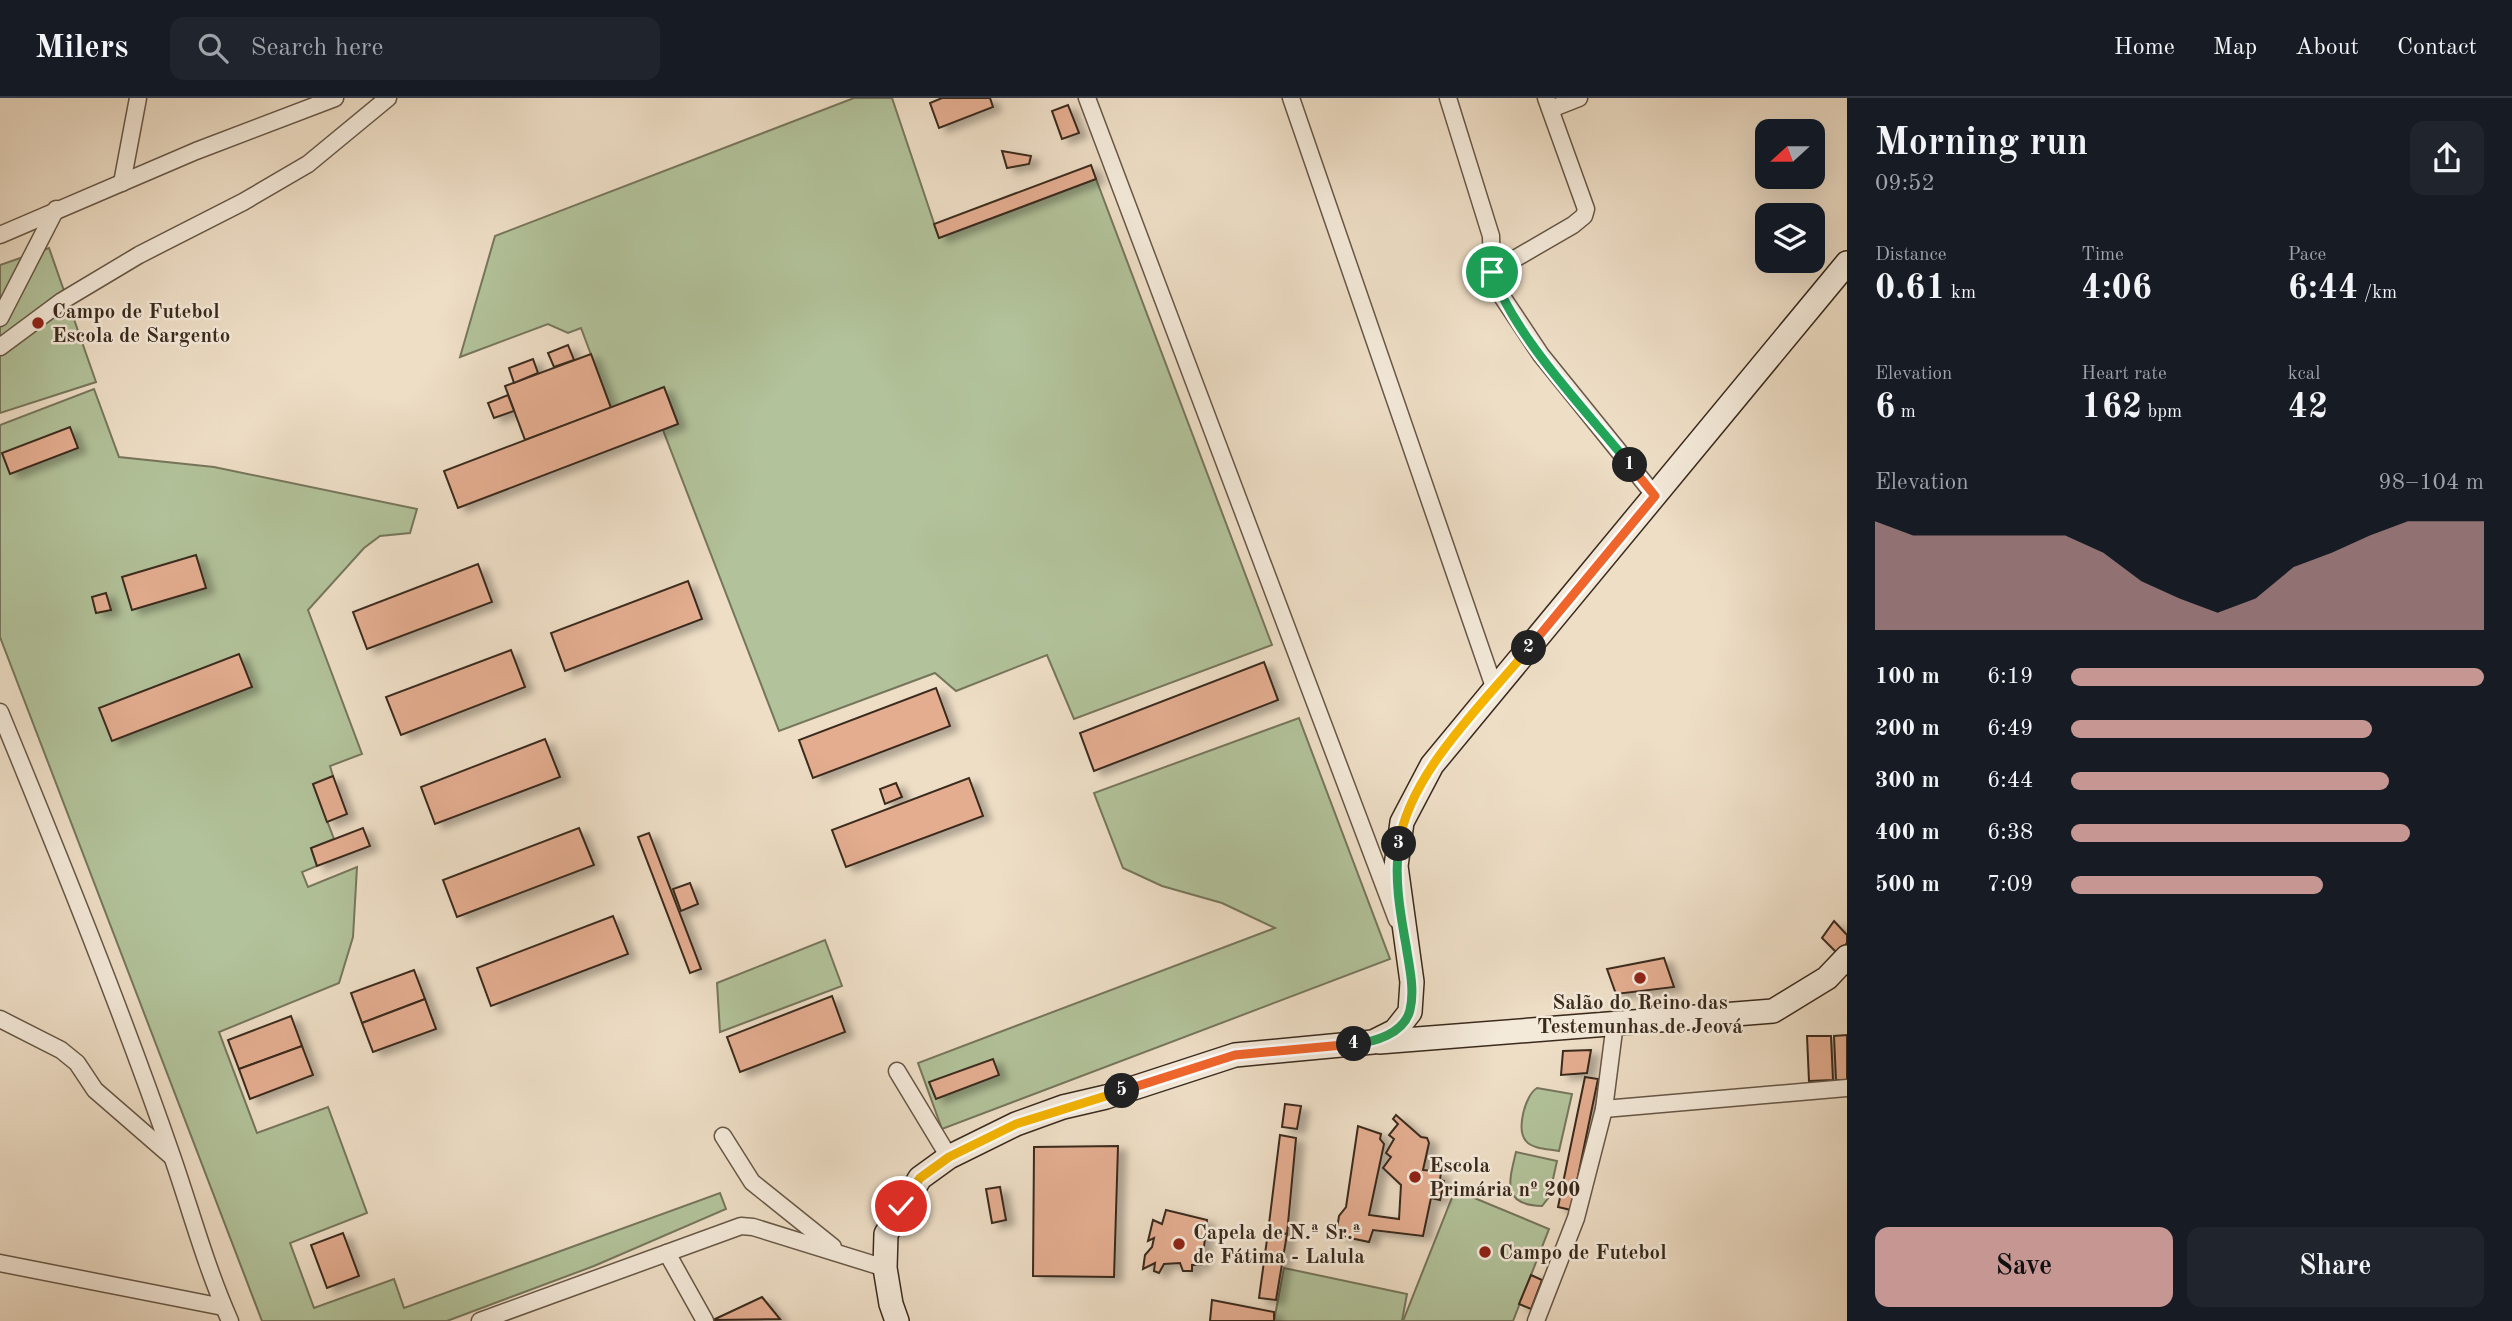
<!DOCTYPE html>
<meta charset="utf-8">
<style>
body{margin:0;font-family:"Old Standard TT",serif;background:#20242c;color:#f1f3f6;height:100vh;display:flex;flex-direction:column;font-size:26px;white-space:nowrap}
*{box-sizing:border-box;margin:0}
p{font-size:23px;color:#9ea1a6}
.icon{flex:none;width:38px;height:38px;fill:none;stroke:currentColor;stroke-width:2;stroke-linecap:round;stroke-linejoin:round}
.map{position:relative;flex:1;overflow:hidden}
.side{display:flex;flex-direction:column;background:#171b24;width:665px}
.side>*{flex:none}
.needle{width:46px;rotate:249deg}
.controls{position:absolute;left:1755px;top:21px;display:grid;gap:14px}
.controls a{display:grid;place-items:center;width:70px;height:70px;border-radius:14px;background:#171b24;box-shadow:0 7px 28px #0002;font-size:35px}
.pin{position:absolute;display:grid;place-items:center;width:60px;height:60px;color:#fff;margin:-30px;border:4px solid #fff;border-radius:50%;box-shadow:0 2px 7px #0007}
.km{position:absolute;width:35px;height:35px;margin:-18px;border-radius:50%;background:#222;color:#fff;font-size:19px;line-height:35px;text-align:center}
.round{display:grid;place-items:center;flex:none;width:74px;height:74px;border-radius:14px;background:#20242c}
.head{display:flex;align-items:center;justify-content:space-between;height:119px;padding:0 28px}
h1{font-size:38px;font-weight:700;line-height:52px}
.figures{display:grid;grid-template-columns:repeat(3,1fr);gap:10px;height:119px;padding:7px 28px}
.figures div{display:grid;align-content:center}
.figures b{font-size:35px;font-weight:700}
.figures small{font-size:19px;font-weight:400}
.figures p{font-size:19px}
.chart{height:196px;padding:14px 28px}
.chart p{display:flex;justify-content:space-between}
.chart svg{width:100%;height:126px;margin-top:7px;fill:#c59692;opacity:.7}
.action{display:flex;gap:14px;margin-top:auto;padding:14px 28px}
.action a{flex:1;height:80px;border-radius:14px;background:#c59692;color:#111;font-size:28px;font-weight:700;line-height:80px;text-align:center}
.action a+a{background:#20242c;color:#f1f3f6}
ul{padding:0 28px;list-style:none;font-size:23px}
li{display:grid;grid-template-columns:112px 84px 1fr;align-items:center;height:52px}
li i{height:18px;border-radius:9px;background:#c59692}
header{display:flex;align-items:center;gap:42px;box-sizing:border-box;height:98px;padding:0 35px;background:#171b24;border-bottom:2px solid #363941}
header strong{font-size:33px}
nav{display:flex;gap:38px;margin-inline-start:auto;font-size:24px}
.search{width:490px;height:63px;background:#20242c;display:flex;align-items:center;gap:18px;box-sizing:border-box;padding:0 24px;border-radius:14px;color:#9ea1a6;font-size:26px}
main{display:flex;flex:1;min-height:0}
.map>svg:first-child{display:block}
.green{fill:#b2c29a;stroke:#76765c;stroke-width:2}
.building{fill:#e4ad90;stroke:#3a2a1d;stroke-width:2;filter:url(#shadow)}
.lines{fill:none;stroke-linecap:round;stroke-linejoin:round}
.street-casing{stroke:#675747;stroke-width:19}
.secondary-casing{stroke:#3a2a1d;stroke-width:26}
.street{stroke:#f4eada;stroke-width:16}
.secondary{stroke:#f4eada;stroke-width:23}
.split-1-casing{stroke:#fff;stroke-width:14}
.split-2-casing{stroke:#fff;stroke-width:14}
.split-3-casing{stroke:#fff;stroke-width:14}
.split-4-casing{stroke:#fff;stroke-width:14}
.split-5-casing{stroke:#fff;stroke-width:14}
.split-6-casing{stroke:#fff;stroke-width:14}
.split-1{stroke:#22a559;stroke-width:9}
.split-2{stroke:#f0652b;stroke-width:9}
.split-3{stroke:#f5b400;stroke-width:9}
.split-4{stroke:#22a559;stroke-width:9}
.split-5{stroke:#f0652b;stroke-width:9}
.split-6{stroke:#f5b400;stroke-width:9}
.poi-dot{fill:#8f2418;stroke:#f4eada;stroke-width:2.5}
.labels{text-anchor:middle;stroke-width:5;stroke-linejoin:round;paint-order:stroke}
.poi-label{font-size:21px;font-weight:bold;fill:#3a2a1d;stroke:#f4eada;text-anchor:start}
</style>
<header>
<strong>Milers</strong>
<div class="search"><svg class="icon" aria-label="search" viewBox="0 0 24 24"><circle cx="10" cy="10" r="6"/><path d="M15 15l6 6"/></svg>Search here</div>
<nav><a>Home</a><a>Map</a><a>About</a><a>Contact</a></nav>
</header>
<main>
<div class="map">
<svg width="1847" height="1223" viewBox="0 0 1847 1223">
<defs>
<filter id="shadow"><feDropShadow dx="8" dy="4.5" stdDeviation="3.5" flood-color="#0004"/></filter>
</defs>
<rect width="100%" height="100%" fill="#eedec6"/>
<filter id="stains"><feTurbulence type="fractalNoise" baseFrequency=".00286" numOctaves="4"/><feColorMatrix values="0 0 0 0 .2 0 0 0 0 .09 0 0 0 0 .02 0 0 0 .5 -.17"/></filter>
<radialGradient id="worn" r=".72"><stop offset=".6" stop-color="#630" stop-opacity="0"/><stop offset="1" stop-color="#630" stop-opacity=".3"/></radialGradient>
<g class="green">
<polygon points="854,0 892,0 939,140 1096,81 1272,547 1074,621 1047,557 956,593 935,575 779,633 663,332 678,326 664,289 611,310 581,230 568,235 548,226 460,259 495,138"/>
<polygon points="49,150 96,284 0,315 0,167"/>
<polygon points="94,291 119,359 214,369 417,411 410,435 380,438 364,450 308,512 362,656 330,668 333,678 313,686 334,741 311,750 317,768 302,774 308,789 357,769 353,839 339,885 219,934 257,1035 328,1009 367,1115 290,1145 314,1210 394,1181 404,1210 720,1095 726,1111 594,1168 447,1223 262,1223 0,539 0,327"/>
<polygon points="1299,620 1390,861 942,1031 918,965 1275,830 1222,805 1162,788 1123,770 1094,695"/>
<polygon points="825,842 842,888 720,934 717,885"/>
<path d="M1537,990l35,6 -13,57c-10,-2 -27,-2 -33,-10 -10,-11 -1,-46 11,-53z"/>
<path d="M1516,1054l41,9 -8,36 -7,9c-41,-1 -33,-25 -26,-54z"/>
<polygon points="1455,1092 1549,1131 1513,1223 1403,1223"/>
<polygon points="1284,1170 1407,1196 1402,1223 1274,1223"/>
</g>
<g class="building">
<polygon points="942,0 990,0 993,9 939,30 930,5"/>
<polygon points="1068,7 1079,35 1062,41 1052,13"/>
<polygon points="1002,53 1031,58 1029,66 1007,70"/>
<polygon points="1091,67 1096,81 939,140 934,126"/>
<polygon points="568,247 574,262 554,269 548,255"/>
<polygon points="591,256 611,310 525,342 505,288"/>
<polygon points="533,261 538,275 514,285 509,270"/>
<polygon points="664,289 678,326 458,410 444,373"/>
<polygon points="508,297 514,313 494,320 488,305"/>
<polygon points="70,329 78,350 10,376 2,355"/>
<polygon points="196,457 206,490 132,512 122,479"/>
<polygon points="478,466 492,504 367,551 353,514"/>
<polygon points="688,483 702,521 565,573 551,535"/>
<polygon points="106,495 111,512 96,515 92,499"/>
<polygon points="511,552 525,589 401,637 386,599"/>
<polygon points="239,556 252,589 112,643 99,610"/>
<polygon points="1264,564 1278,602 1094,673 1080,635"/>
<polygon points="936,590 950,628 813,680 799,642"/>
<polygon points="545,641 560,679 435,726 421,689"/>
<polygon points="333,678 347,716 327,724 313,686"/>
<polygon points="969,680 983,718 846,769 832,732"/>
<polygon points="896,685 902,699 885,706 880,691"/>
<polygon points="363,730 370,748 317,768 311,750"/>
<polygon points="579,730 594,767 457,819 443,782"/>
<polygon points="649,735 701,871 690,875 638,739"/>
<polygon points="690,785 698,806 681,813 673,791"/>
<polygon points="613,818 628,856 491,908 477,870"/>
<polygon points="1834,823 1847,837 1847,845 1838,856 1822,840"/>
<polygon points="1664,860 1674,889 1616,896 1607,871"/>
<polygon points="414,872 425,901 362,925 351,895"/>
<polygon points="832,898 845,934 740,974 727,939"/>
<polygon points="425,901 436,931 373,954 362,925"/>
<polygon points="291,918 302,948 239,971 228,942"/>
<polygon points="1847,937 1847,982 1836,982 1834,938"/>
<polygon points="1807,938 1831,938 1833,982 1809,983"/>
<polygon points="302,948 313,977 250,1001 239,971"/>
<polygon points="1591,952 1587,975 1561,977 1563,953"/>
<polygon points="993,961 999,977 936,1001 929,984"/>
<polygon points="1585,979 1598,981 1571,1112 1558,1109"/>
<polygon points="1285,1006 1301,1008 1297,1031 1282,1029"/>
<polygon points="1396,1017 1421,1039 1427,1040 1429,1045 1423,1072 1441,1074 1440,1082 1444,1083 1440,1102 1431,1100 1423,1138 1373,1132 1369,1144 1336,1137 1339,1118 1346,1109 1358,1028 1381,1036 1380,1041 1384,1046 1369,1117 1399,1121 1401,1087 1383,1070 1391,1059 1386,1055 1394,1041 1389,1037 1398,1026 1393,1021"/>
<polygon points="1280,1037 1296,1040 1287,1136 1268,1134"/>
<polygon points="1118,1048 1114,1179 1033,1178 1034,1049"/>
<polygon points="1000,1089 1006,1122 992,1125 986,1091"/>
<polygon points="1166,1112 1207,1122 1202,1167 1192,1167 1192,1173 1183,1173 1180,1165 1164,1166 1159,1175 1154,1173 1155,1165 1143,1171 1145,1157 1152,1149 1154,1140 1148,1143 1153,1122 1162,1126"/>
<polygon points="1268,1134 1287,1136 1276,1202 1259,1200"/>
<polygon points="343,1135 359,1178 327,1190 311,1147"/>
<polygon points="1531,1177 1542,1182 1531,1211 1519,1206"/>
<polygon points="762,1199 780,1221 713,1222"/>
<polygon points="1212,1202 1274,1214 1274,1223 1210,1223"/>
</g>
<g class="lines">
<g class="street-casing">
<g id="street">
<polyline points="1087,0 1397,822"/>
<polyline points="1291,0 1495,592"/>
<polyline points="1448,0 1491,138 1492,174 1499,194 1541,257 1655,398"/>
<polyline points="1551,11 1579,0"/>
<polyline points="122,85 138,0"/>
<polyline points="0,137 196,53 335,0"/>
<polyline points="1492,174 1573,127 1584,118 1586,111 1546,0"/>
<polyline points="0,220 56,111"/>
<polyline points="0,249 62,203 139,157 243,104 308,66 388,0"/>
<path d="M0,614c60,146 120,294 172,444 19,55 34,111 58,165"/>
<polyline points="0,921 61,952 77,965 95,992 171,1058"/>
<polyline points="897,973 949,1059"/>
<polyline points="1604,1011 1847,990"/>
<polyline points="723,1038 752,1084 833,1149"/>
<polyline points="667,1155 705,1223"/>
<polyline points="0,1165 223,1209"/>
<polyline points="480,1223 741,1128 753,1129 885,1170"/>
<polyline points="1536,1223 1576,1120 1604,1011 1615,925"/>
</g>
</g>
<g class="secondary-casing">
<g id="secondary">
<polyline points="1379,944 1773,913 1827,880 1847,859"/>
<polyline points="897,1223 891,1206 885,1170 886,1136 920,1080 949,1059 1016,1026 1063,1009 1106,999 1235,957 1373,944 1395,933 1410,914 1412,884 1396,768 1402,724 1432,667 1847,165"/>
</g>
</g>
<use href="#street" class="street"/>
<use href="#secondary" class="secondary"/>
</g>
<g class="lines">
<g class="split-1-casing">
<path id="split-1" d="M1492,174c23,66 94,138 138,193"/>
</g>
<g class="split-2-casing">
<polyline id="split-2" points="1529,550 1655,398 1630,367"/>
</g>
<g class="split-3-casing">
<path id="split-3" d="M1399,746c10,-71 85,-141 130,-196"/>
</g>
<g class="split-4-casing">
<path id="split-4" d="M1354,946c20,-2 50,-10 56,-34 5,-21 -1,-44 -4,-65 -6,-33 -12,-68 -7,-101"/>
</g>
<g class="split-5-casing">
<polyline id="split-5" points="1122,993 1235,957 1354,946"/>
</g>
<g class="split-6-casing">
<polyline id="split-6" points="901,1108 920,1080 949,1059 1016,1026 1122,993"/>
</g>
<use href="#split-1" class="split-1"/>
<use href="#split-2" class="split-2"/>
<use href="#split-3" class="split-3"/>
<use href="#split-4" class="split-4"/>
<use href="#split-5" class="split-5"/>
<use href="#split-6" class="split-6"/>
</g>
<g class="poi-dot">
<circle cx="38" cy="225" r="7"/>
<circle cx="1640" cy="880" r="7"/>
<circle cx="1415" cy="1079" r="7"/>
<circle cx="1179" cy="1146" r="7"/>
<circle cx="1485" cy="1154" r="7"/>
</g>
<g class="labels">
<g class="poi-label">
<text x="52" y="220">Campo de Futebol<tspan x="52" dy="24">Escola de Sargento</tspan></text>
<text x="1640" y="911" text-anchor="middle">Salão do Reino das<tspan x="1640" dy="24">Testemunhas de Jeová</tspan></text>
<text x="1429" y="1074">Escola<tspan x="1429" dy="24">Primária nº 200</tspan></text>
<text x="1193" y="1141">Capela de N.ª Sr.ª<tspan x="1193" dy="24">de Fátima - Lalula</tspan></text>
<text x="1499" y="1161">Campo de Futebol</text>
</g>
</g>
<rect width="100%" height="100%" filter="url(#stains)"/>
<rect width="100%" height="100%" fill="url(#worn)"/>
</svg>
<div class="controls">
<a><svg class="needle" viewBox="-14 -14 28 28"><path d="M0-13l5 13h-10z" fill="#e53935"/><path d="M0 13l5-13h-10z" fill="#9ea1a6"/></svg></a>
<a><svg class="icon" aria-label="layers" viewBox="0 0 24 24"><path d="M12 4l9 5-9 5-9-5zM3 14l9 5 9-5"/></svg></a>
</div>
<div class="pin" style="left:1492px;top:174px;background:#1e9e55"><svg class="icon" aria-label="arrive" viewBox="0 0 24 24"><path d="M6 21V4h12l-3 4 3 4H6"/></svg></div>
<div class="pin" style="left:901px;top:1108px;background:#d93025"><svg class="icon" aria-label="check" viewBox="0 0 24 24"><path d="M5 12l5 5 9-10"/></svg></div>
<b class="km" style="left:1630px;top:367px">1</b>
<b class="km" style="left:1529px;top:550px">2</b>
<b class="km" style="left:1399px;top:746px">3</b>
<b class="km" style="left:1354px;top:946px">4</b>
<b class="km" style="left:1122px;top:993px">5</b>
</div>
<section class="side">
<div class="head"><div><h1>Morning run</h1><p>09:52</p></div><a class="round"><svg class="icon" aria-label="share" viewBox="0 0 24 24"><path d="M12 15V3M7 8l5-5 5 5M5 13v7h14v-7"/></svg></a></div>
<div class="figures">
<div><p>Distance</p><b>0.61<small> km</small></b></div>
<div><p>Time</p><b>4:06</b></div>
<div><p>Pace</p><b>6:44<small> /km</small></b></div>
</div>
<div class="figures">
<div><p>Elevation</p><b>6<small> m</small></b></div>
<div><p>Heart rate</p><b>162<small> bpm</small></b></div>
<div><p>kcal</p><b>42</b></div>
</div>
<div class="chart"><p><span>Elevation</span>98–104 m</p>
<svg viewBox="0 0 160 44" preserveAspectRatio="none"><path d="M0 44V6L10 11L20 11L30 11L40 11L50 11L60 17L70 27L80 33L90 38L100 33L110 22L120 17L130 11L140 6L150 6L160 6V44z"/></svg>
</div>
<ul>
<li><b>100 m</b>6:19<i style="width:100%"></i></li>
<li><b>200 m</b>6:49<i style="width:73%"></i></li>
<li><b>300 m</b>6:44<i style="width:77%"></i></li>
<li><b>400 m</b>6:38<i style="width:82%"></i></li>
<li><b>500 m</b>7:09<i style="width:61%"></i></li>
</ul>
<div class="action"><a>Save</a><a>Share</a></div>
</section>
</main>
